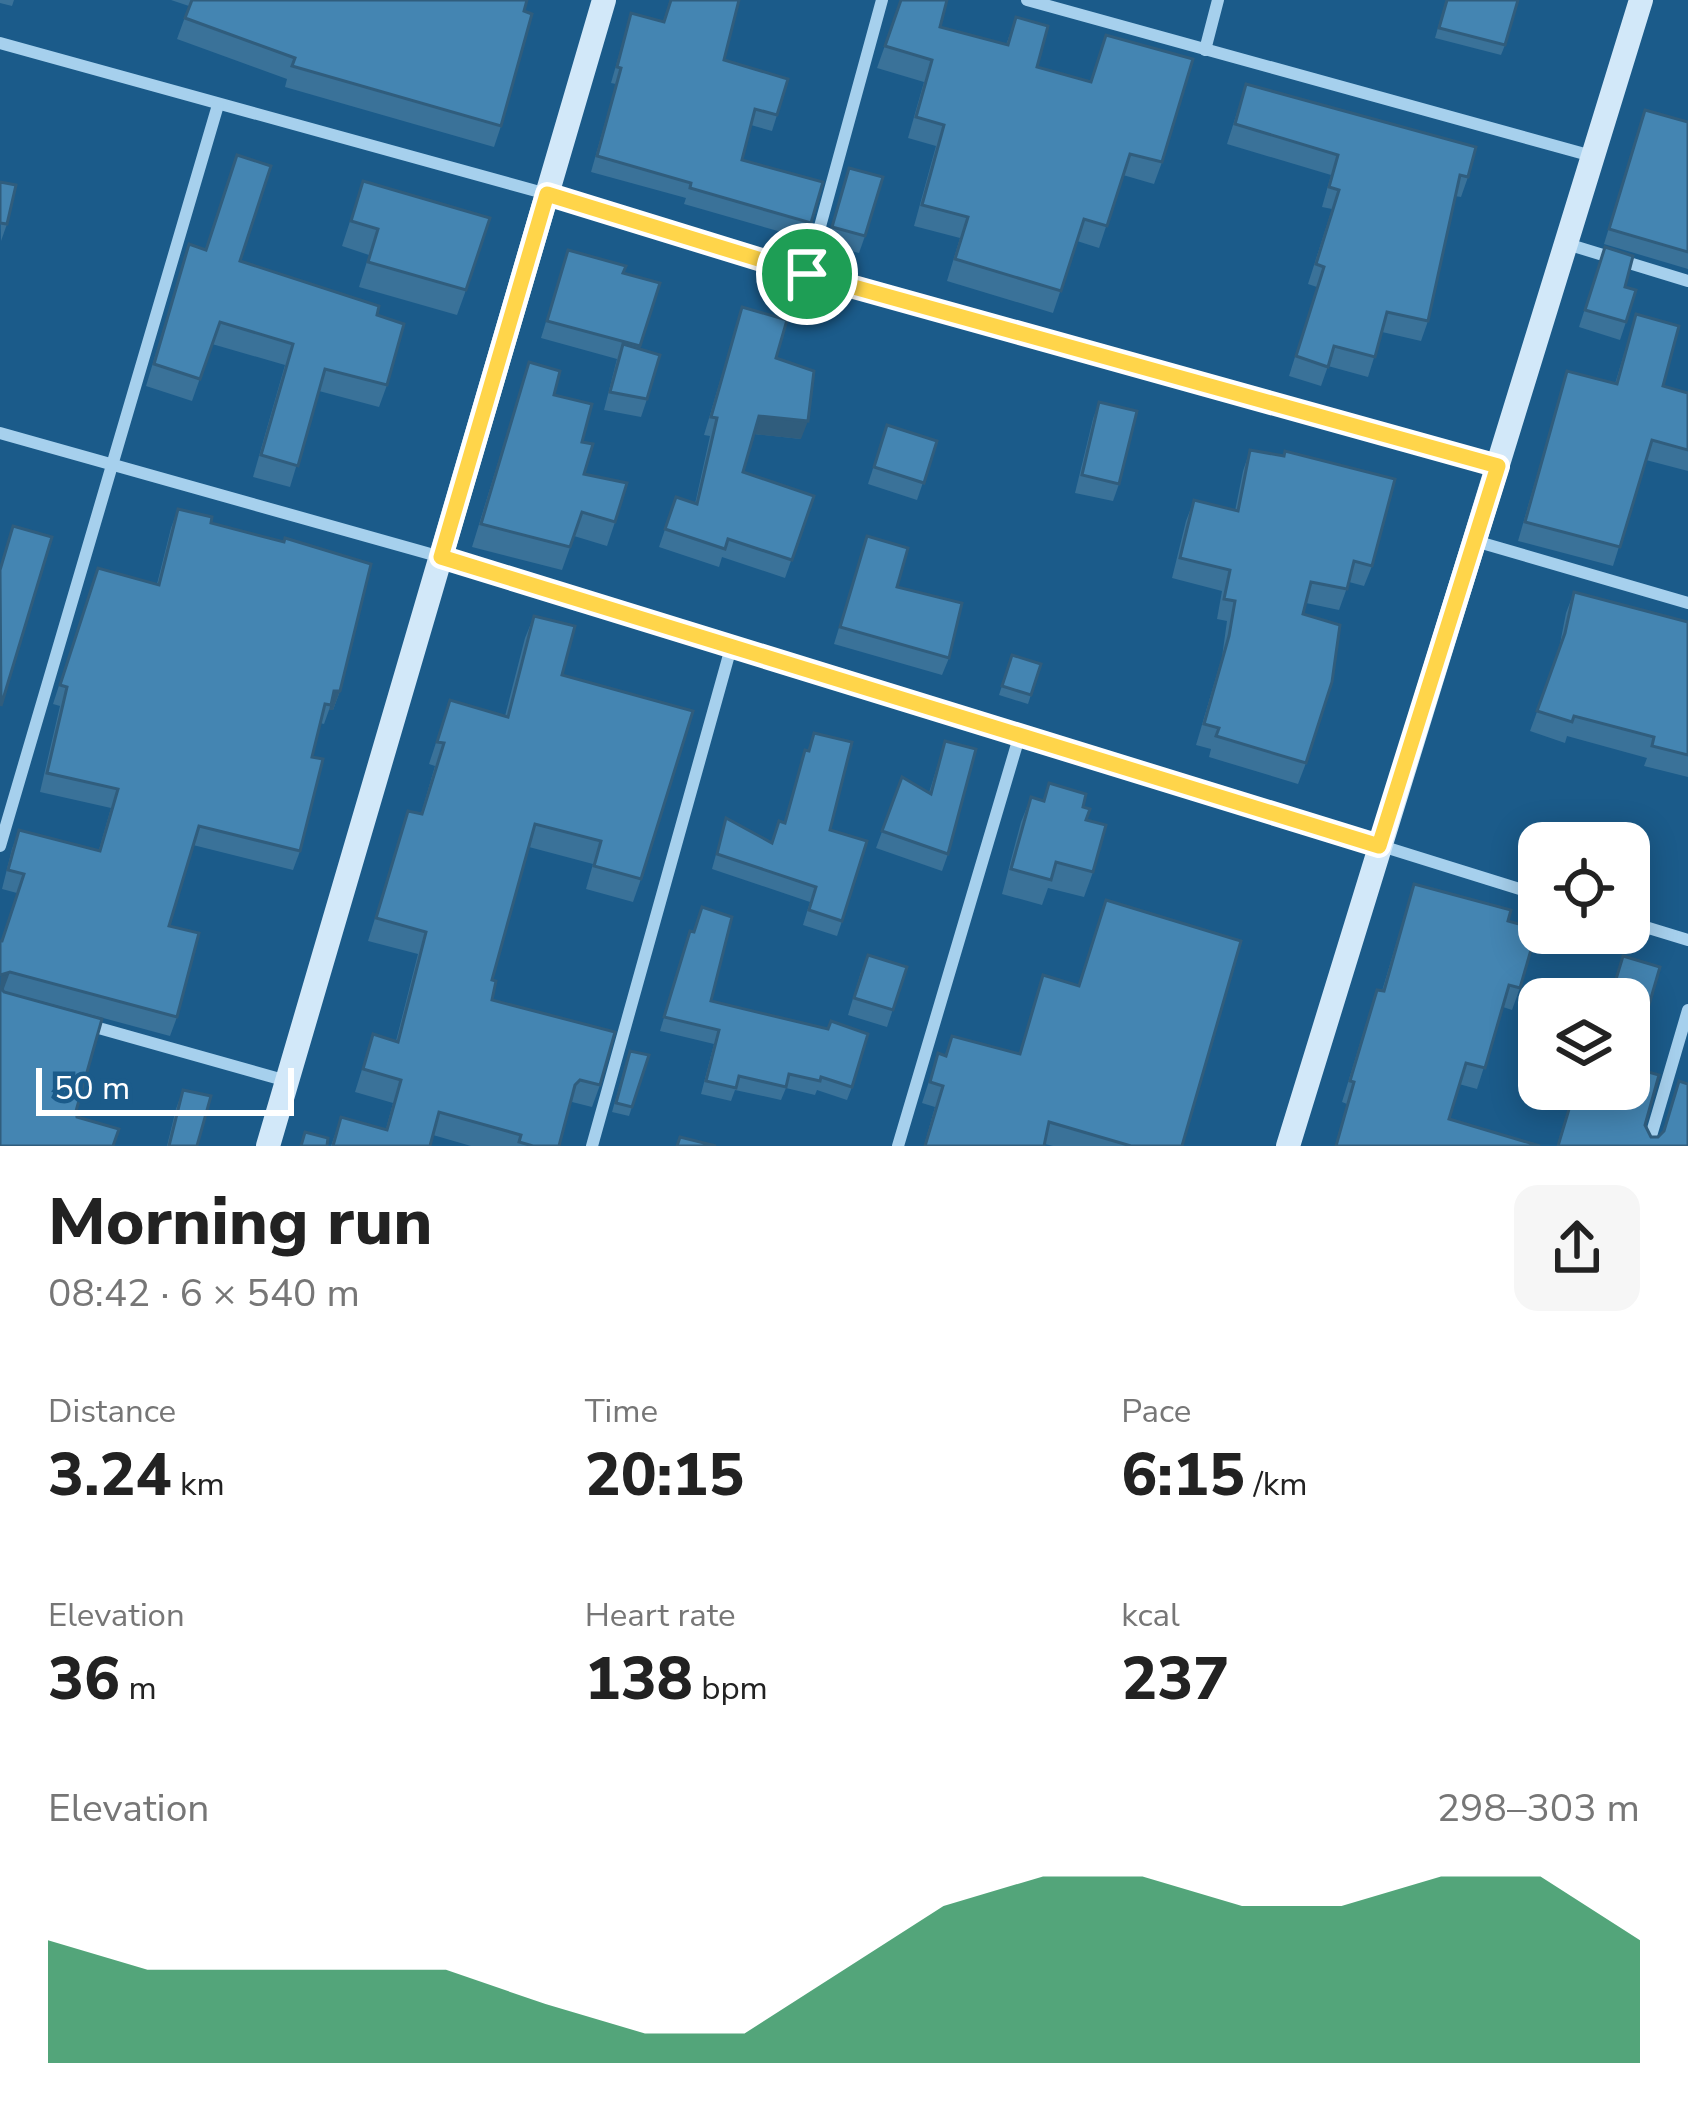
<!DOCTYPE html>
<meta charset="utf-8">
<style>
body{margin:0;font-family:"Nunito Sans",sans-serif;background:#f6f6f6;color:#222;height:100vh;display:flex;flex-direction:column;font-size:45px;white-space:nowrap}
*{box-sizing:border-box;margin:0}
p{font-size:39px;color:#767676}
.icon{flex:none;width:66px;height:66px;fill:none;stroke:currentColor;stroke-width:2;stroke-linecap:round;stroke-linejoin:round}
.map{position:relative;height:1146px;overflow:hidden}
.sheet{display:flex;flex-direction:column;background:#fff;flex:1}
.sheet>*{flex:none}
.fabs{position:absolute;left:1518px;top:822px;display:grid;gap:24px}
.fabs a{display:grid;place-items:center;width:132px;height:132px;border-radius:24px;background:#fff;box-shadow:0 6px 30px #0003;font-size:60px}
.scale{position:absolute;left:36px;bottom:30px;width:258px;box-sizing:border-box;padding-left:12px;border:6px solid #fff;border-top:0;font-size:33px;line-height:42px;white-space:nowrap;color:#fff;-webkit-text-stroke:9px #1b5b8a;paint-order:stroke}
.pin{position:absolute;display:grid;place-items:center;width:102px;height:102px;color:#fff;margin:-51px;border:6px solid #fff;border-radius:50%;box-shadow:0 3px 12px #0007}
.round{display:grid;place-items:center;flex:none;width:126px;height:126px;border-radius:24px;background:#f6f6f6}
.overview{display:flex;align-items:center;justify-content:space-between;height:204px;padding:0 48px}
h1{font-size:66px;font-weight:800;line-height:90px}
.stats{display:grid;grid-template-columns:repeat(3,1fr);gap:18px;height:204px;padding:12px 48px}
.stats div{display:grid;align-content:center}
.stats b{font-size:60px;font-weight:800}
.stats small{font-size:33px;font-weight:400}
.stats p{font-size:33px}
.chart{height:336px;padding:24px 48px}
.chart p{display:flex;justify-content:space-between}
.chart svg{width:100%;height:216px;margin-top:12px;fill:#0b8043;opacity:.7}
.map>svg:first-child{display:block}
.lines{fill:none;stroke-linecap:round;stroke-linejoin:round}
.street{stroke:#a6d0ed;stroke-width:12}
.secondary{stroke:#d2e8f9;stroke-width:24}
.wall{fill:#3a7299}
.shaded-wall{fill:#305d7d}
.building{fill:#4485b2;stroke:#305d7d;stroke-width:3}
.route-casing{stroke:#fff;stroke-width:24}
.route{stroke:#ffd54a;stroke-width:15}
</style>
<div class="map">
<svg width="1688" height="1146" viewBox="0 0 1688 1146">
<rect width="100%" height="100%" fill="#1b5b8a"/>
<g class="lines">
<g class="street">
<polyline points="1027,0 1592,156"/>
<polyline points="0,43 547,194 807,274 1498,466"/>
<polyline points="1205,50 1218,0"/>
<polyline points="1567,244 1688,281"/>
<polyline points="807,274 882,0"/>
<polyline points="0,433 441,557 732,644 1539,895"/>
<polyline points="1475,541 1688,603"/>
<polyline points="0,846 218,105"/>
<polyline points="1629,922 1688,940"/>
<polyline points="88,1025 287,1081"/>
<polyline points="592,1146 732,644"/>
<polyline points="898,1146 1020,734"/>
<polyline points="1648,1146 1688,1010"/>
</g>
<g class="secondary">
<polyline points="268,1146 604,0"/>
<polyline points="1288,1146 1641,0"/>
</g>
</g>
<g class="wall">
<polygon points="0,0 14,0 12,6 0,3"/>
<polygon points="171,0 527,0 501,126 494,147 285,87 287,79 177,39 189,6"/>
<polygon points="670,0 739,0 724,60 777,115 772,131 751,125 742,160 811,223 806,239 684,204 686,198 591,172 616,84 611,83 631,13 663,22"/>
<polygon points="901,0 940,27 1006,45 1016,17 1037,67 1090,82 1106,35 1162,162 1154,184 1123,175 1099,248 1077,241 1053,313 947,281 960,238 914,226 936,146 908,138 924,82 877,68"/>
<polygon points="1446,0 1505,45 1501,55 1435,38"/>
<polygon points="1246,84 1468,177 1461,197 1455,196 1428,321 1421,341 1382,332 1368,377 1328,366 1321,386 1289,376 1317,287 1308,284 1332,209 1322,207 1331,175 1227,144"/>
<polygon points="1645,110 1688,122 1688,269 1604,244"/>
<polygon points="849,168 865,236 859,253 826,245"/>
<polygon points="363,181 466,290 457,315 359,287 369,255 342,246"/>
<polygon points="0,182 7,224 1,241"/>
<polygon points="189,244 240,261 377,315 387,385 379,407 319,391 290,487 253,477 285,365 212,344 192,401 146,386"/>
<polygon points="1605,247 1625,287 1626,322 1620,340 1579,327"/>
<polygon points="568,250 623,273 660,283 639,349 647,399 641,417 604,410 617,359 541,338"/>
<polygon points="742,307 776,358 801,439 754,434 743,472 814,496 785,578 722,557 719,567 659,547 676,497 695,504 710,436 704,435"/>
<polygon points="1636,314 1663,386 1688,393 1688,471 1646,460 1613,566 1518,541 1567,371 1615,384"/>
<polygon points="529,362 554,395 582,442 584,474 615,522 607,546 574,536 562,570 472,547"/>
<polygon points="1099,402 1119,484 1113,501 1075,493 1093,419"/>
<polygon points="887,425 937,441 917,500 868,484"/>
<polygon points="1250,450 1372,566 1364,586 1349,582 1339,610 1306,603 1303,614 1306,763 1298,784 1209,757 1211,749 1196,745 1222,657 1227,621 1217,619 1222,591 1172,578 1186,521 1194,500 1235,511 1243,471"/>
<polygon points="178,509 211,523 340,691 333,710 329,710 324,724 320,723 312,757 300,851 293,870 193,845 169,926 177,1017 170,1036 3,991 0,1146 1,941 17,893 2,889 12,849 19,830 99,850 111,808 40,792 60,706 53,704 91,587 157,584 171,528"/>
<polygon points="867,536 897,587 949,658 942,675 834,644"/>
<polygon points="1574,592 1688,622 1688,777 1644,766 1647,758 1567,736 1565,743 1530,731 1558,654 1566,613"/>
<polygon points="534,616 562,675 641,879 633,902 586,889 593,864 529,847 492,980 492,1000 600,1085 592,1107 572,1102 570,1104 559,1146 471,1146 433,1135 430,1146 331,1146 341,1117 386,1129 393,1103 355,1092 373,1034 396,1041 418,954 368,941 408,811 421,814 435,766 429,764 450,700 505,716 525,638"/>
<polygon points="1012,655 1041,664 1028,704 999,695"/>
<polygon points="814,733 842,921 837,936 803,925 810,902 712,869 726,818 771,843 784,823 800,765 805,750 808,750"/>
<polygon points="945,741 948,854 942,871 876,848 902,777 929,793"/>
<polygon points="1049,783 1083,807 1086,820 1093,872 1084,897 1048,888 1042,905 1002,894 1021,822 1031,797 1043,800"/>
<polygon points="1414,884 1508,921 1520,988 1512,1010 1503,1007 1477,1089 1459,1084 1449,1119 1540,1146 1335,1146 1347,1104 1342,1102 1370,1011 1377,990 1382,991"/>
<polygon points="690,931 711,1001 852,1087 847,1100 817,1090 815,1095 786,1088 781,1100 735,1090 731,1101 701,1094 714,1044 660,1031"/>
<polygon points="1623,956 1660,967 1631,1067 1659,1075 1645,1125 1651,1137 1658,1137 1663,1133 1679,1081 1688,1084 1688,1146 1557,1146 1574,1089 1629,1089 1629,999 1609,999"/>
<polygon points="907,967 887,1027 848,1015 861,972"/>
<polygon points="1043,975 1182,1146 1053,1146 1045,1144 1044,1146 924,1146 935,1107 922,1103 938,1053 945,1055 952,1036 1019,1054"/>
<polygon points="649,1055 629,1116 612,1112 627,1059"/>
<polygon points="183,1090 197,1146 167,1146 176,1109"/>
</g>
<g class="shaded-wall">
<polygon points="759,416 808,421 801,439 753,434"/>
<polygon points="334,691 340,691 333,710 329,710"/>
<polygon points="10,972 3,991 0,991 1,974"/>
</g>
<g class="building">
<polygon points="192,0 527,0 524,11 532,14 501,126 292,66 295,58 185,18"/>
<polygon points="671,0 739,0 724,60 788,79 777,115 755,109 742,160 823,182 811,223 690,188 691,183 597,156 621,68 617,67 631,13 664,22"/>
<polygon points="901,0 947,0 940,27 1008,45 1016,17 1048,26 1037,67 1091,82 1106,35 1193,59 1162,162 1130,154 1107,226 1084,219 1061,291 955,259 968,217 922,205 944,125 916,117 932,60 885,46"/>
<polygon points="1447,0 1518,0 1505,45 1439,28"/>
<polygon points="1246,84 1476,147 1468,177 1460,175 1428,321 1387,312 1375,357 1334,346 1328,367 1296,356 1324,267 1316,264 1339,190 1329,187 1338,155 1235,124"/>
<polygon points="1645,110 1688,122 1688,252 1609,229"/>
<polygon points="237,155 271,166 240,261 379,306 377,315 404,324 387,385 325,369 298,466 261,455 293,344 220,322 200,379 154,364 189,244 206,250"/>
<polygon points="849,168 883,177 865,236 832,227"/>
<polygon points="363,181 490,218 466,290 368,262 378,229 351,221"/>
<polygon points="0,182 16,185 7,224 0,223"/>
<polygon points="1605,247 1633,256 1625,287 1636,290 1626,322 1585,310"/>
<polygon points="568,250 626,266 623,273 660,283 640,346 547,321"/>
<polygon points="742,307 787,320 776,358 814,371 808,421 759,416 743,472 814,496 792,560 728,539 725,549 665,529 676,497 697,504 717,418 711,417"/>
<polygon points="1636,314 1679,326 1663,386 1688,393 1688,450 1652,440 1620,547 1525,522 1567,371 1617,384"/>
<polygon points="623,344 660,355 647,399 610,392"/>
<polygon points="529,362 560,371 554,395 592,404 582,442 593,444 584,474 627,483 615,522 582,512 570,547 481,524"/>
<polygon points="1099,402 1137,411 1119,484 1082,475"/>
<polygon points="887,425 937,441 924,483 874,467"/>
<polygon points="1250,450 1284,456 1285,451 1395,479 1372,566 1354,561 1347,589 1311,582 1303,614 1340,625 1332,682 1306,763 1216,736 1219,728 1204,724 1229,636 1235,601 1224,599 1230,570 1180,558 1194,500 1238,511"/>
<polygon points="178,509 212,517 211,523 284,542 285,538 371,564 340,691 334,691 331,705 325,704 312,757 323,759 300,851 199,826 169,926 199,933 177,1017 10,972 0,975 0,941 2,941 24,874 8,870 19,830 100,851 118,789 47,773 67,687 60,685 98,568 159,585"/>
<polygon points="13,526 52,537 1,706 0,570"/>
<polygon points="867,536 908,548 897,587 962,603 949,658 840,627"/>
<polygon points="1574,592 1688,622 1688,755 1652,746 1654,737 1574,716 1572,722 1537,711 1565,633"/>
<polygon points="534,616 575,626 562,675 693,711 641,879 594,866 601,841 535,824 492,980 496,981 492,1000 615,1032 600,1085 580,1080 575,1085 559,1146 533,1146 519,1142 521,1135 439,1112 430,1146 333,1146 341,1117 387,1130 401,1080 363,1069 373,1034 398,1042 426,932 376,918 408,811 422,814 444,743 437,742 450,700 508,717"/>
<polygon points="1012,655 1041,664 1031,695 1002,686"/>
<polygon points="814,733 852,742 830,830 867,841 842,921 809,910 816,887 717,854 726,818 772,843 779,821 785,823 805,750 809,751"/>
<polygon points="945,741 976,749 948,854 882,831 902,777 931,794"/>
<polygon points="1049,783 1086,794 1083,807 1090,809 1086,820 1106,825 1093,872 1056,862 1051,880 1011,869 1031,797 1044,801"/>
<polygon points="1414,884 1511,910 1508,921 1537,929 1520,988 1509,985 1485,1068 1466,1063 1449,1119 1540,1146 1336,1146 1354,1082 1350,1081 1377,990 1384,991"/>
<polygon points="1106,900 1241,941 1182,1146 1131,1146 1049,1122 1044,1146 925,1146 943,1086 930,1082 938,1053 946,1056 952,1036 1020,1054 1043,975 1079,986"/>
<polygon points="702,907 732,917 711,1001 828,1029 831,1021 868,1034 852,1087 821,1077 820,1081 789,1074 786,1087 739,1076 736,1088 706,1081 719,1030 664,1017 690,931 694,932"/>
<polygon points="868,955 907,967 893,1010 854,998"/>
<polygon points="1623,956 1660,967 1631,1067 1659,1075 1645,1125 1651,1137 1658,1137 1664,1131 1679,1081 1688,1084 1688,1146 1558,1146 1575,1089 1629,1089 1629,999 1610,999"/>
<polygon points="0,987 4,992 102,1019 76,1111 77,1117 119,1129 113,1146 0,1146"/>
<polygon points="630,1051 649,1055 632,1107 616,1103"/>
<polygon points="183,1090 211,1096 197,1146 169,1146"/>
<polygon points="305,1132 328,1138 327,1146 301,1146"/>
<polygon points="680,1137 716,1146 677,1146"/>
</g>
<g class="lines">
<g class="route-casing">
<polygon id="route" points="547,194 807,274 1498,466 1379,846 441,557"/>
</g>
<use href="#route" class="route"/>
</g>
</svg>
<div class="fabs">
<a><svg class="icon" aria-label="locate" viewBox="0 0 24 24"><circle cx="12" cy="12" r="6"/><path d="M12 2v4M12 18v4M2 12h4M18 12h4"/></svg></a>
<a><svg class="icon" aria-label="layers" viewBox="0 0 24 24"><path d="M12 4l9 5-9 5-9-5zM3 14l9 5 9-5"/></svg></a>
</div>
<div class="scale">50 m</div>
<div class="pin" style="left:807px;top:274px;background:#1e9e55"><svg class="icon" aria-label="arrive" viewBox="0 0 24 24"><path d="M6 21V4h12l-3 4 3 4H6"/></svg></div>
</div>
<section class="sheet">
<div class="overview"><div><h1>Morning run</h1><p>08:42 · 6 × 540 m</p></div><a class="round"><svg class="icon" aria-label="share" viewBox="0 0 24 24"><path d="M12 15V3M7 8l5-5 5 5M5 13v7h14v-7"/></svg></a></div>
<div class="stats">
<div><p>Distance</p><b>3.24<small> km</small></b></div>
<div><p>Time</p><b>20:15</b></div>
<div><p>Pace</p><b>6:15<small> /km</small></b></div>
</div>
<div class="stats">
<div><p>Elevation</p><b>36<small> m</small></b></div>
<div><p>Heart rate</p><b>138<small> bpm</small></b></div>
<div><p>kcal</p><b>237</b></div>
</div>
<div class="chart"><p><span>Elevation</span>298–303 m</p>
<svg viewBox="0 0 160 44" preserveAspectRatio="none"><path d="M0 44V19L10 25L20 25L30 25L40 25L50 32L60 38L70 38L80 25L90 12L100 6L110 6L120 12L130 12L140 6L150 6L160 19V44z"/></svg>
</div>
</section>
